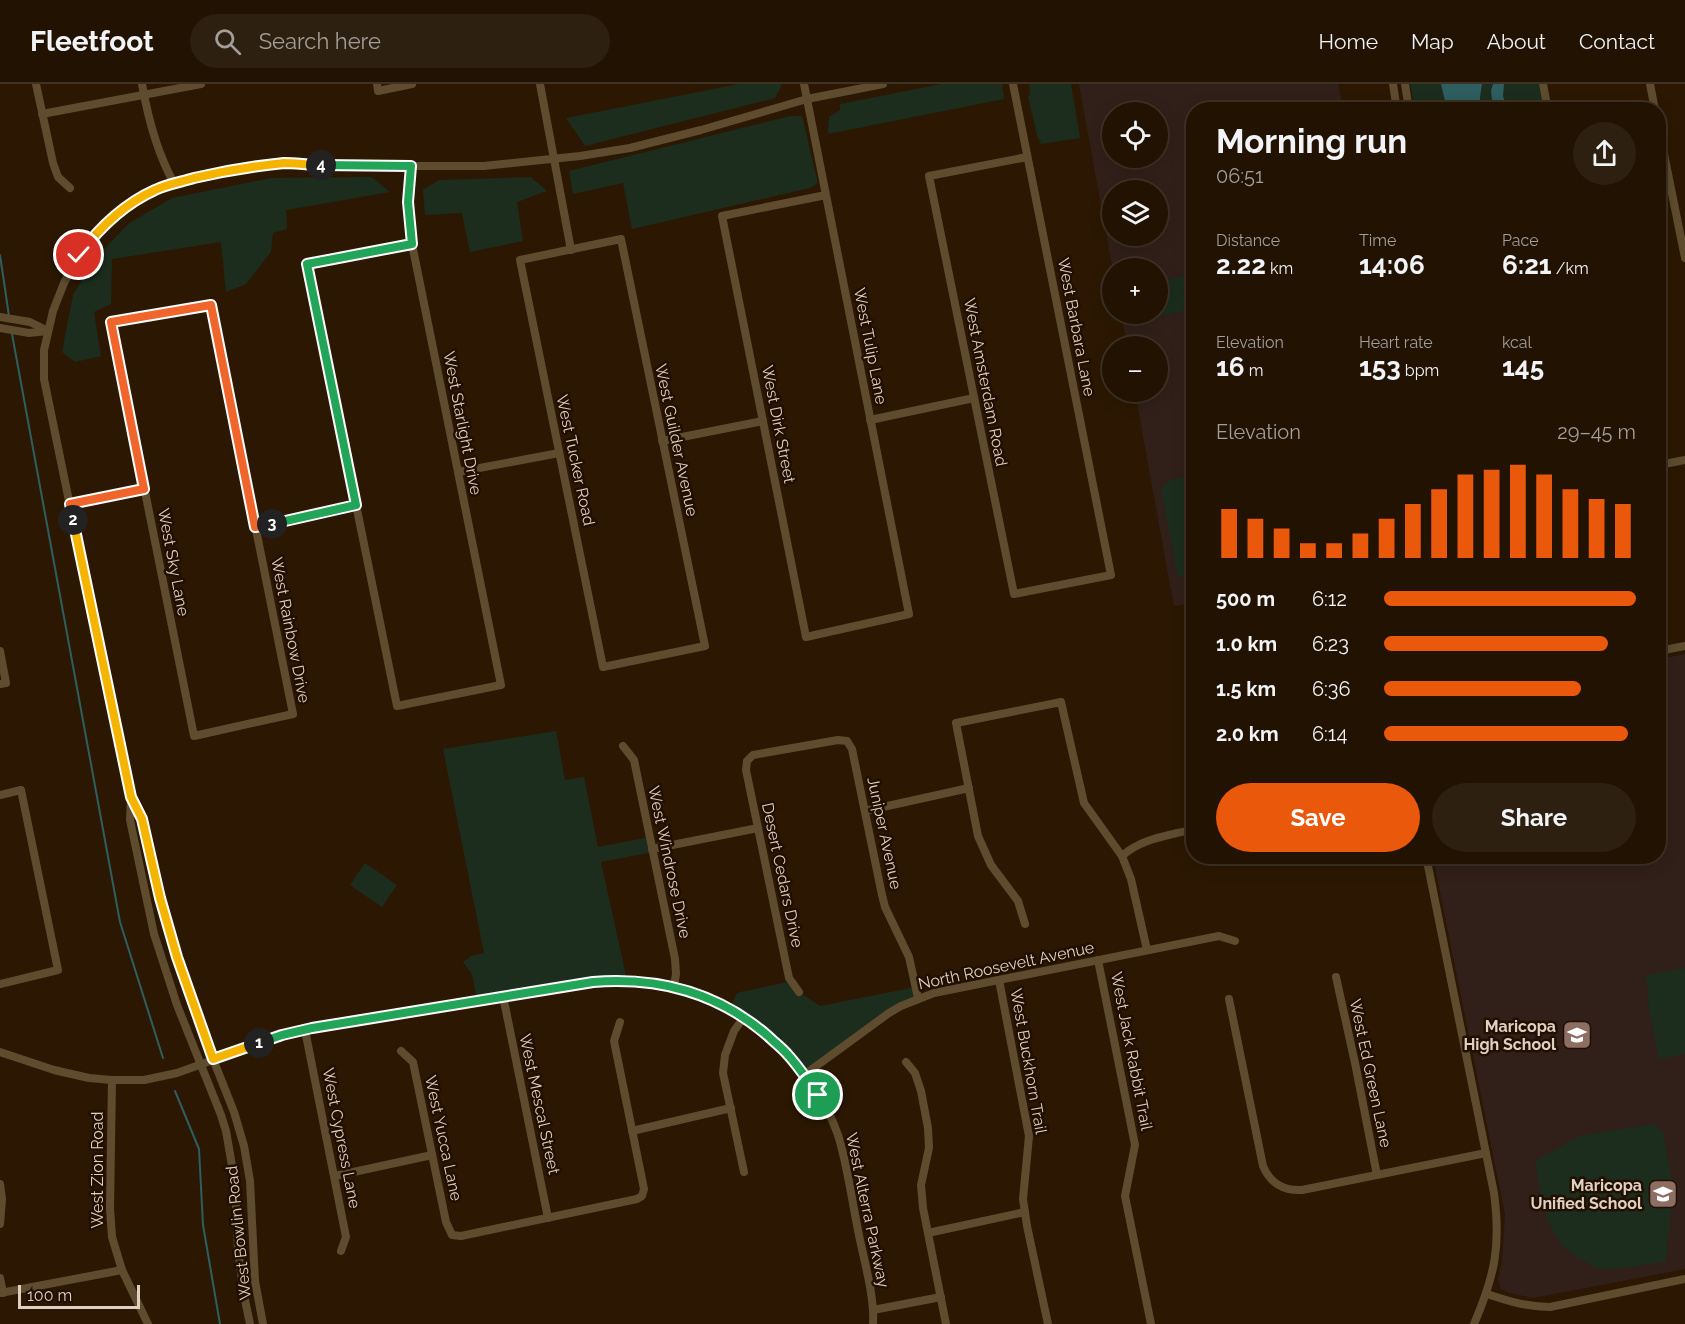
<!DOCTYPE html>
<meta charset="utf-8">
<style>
body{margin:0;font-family:Raleway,sans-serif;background:#2d2011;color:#f1f3f6;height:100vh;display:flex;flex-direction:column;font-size:22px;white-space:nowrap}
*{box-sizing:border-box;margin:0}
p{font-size:20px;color:#a29e99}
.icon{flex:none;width:33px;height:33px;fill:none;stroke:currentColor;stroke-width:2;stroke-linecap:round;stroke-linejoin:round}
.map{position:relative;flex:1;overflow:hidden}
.panel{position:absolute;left:1186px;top:18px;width:480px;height:762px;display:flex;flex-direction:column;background:#211202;border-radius:24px;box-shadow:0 3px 15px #0003,0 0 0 2px #3e3224}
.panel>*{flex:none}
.fabs{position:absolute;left:1102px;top:18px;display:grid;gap:12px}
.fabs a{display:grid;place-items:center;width:66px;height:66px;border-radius:50%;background:#211202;box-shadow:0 3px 15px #0003,0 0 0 2px #3e3224;font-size:30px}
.scale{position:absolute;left:18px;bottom:15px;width:122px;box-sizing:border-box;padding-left:6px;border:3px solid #ded1c3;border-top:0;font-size:16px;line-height:21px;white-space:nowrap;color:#ded1c3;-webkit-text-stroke:4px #220f00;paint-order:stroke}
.pin{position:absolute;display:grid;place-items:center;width:51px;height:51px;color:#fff;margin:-26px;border:3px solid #fff;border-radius:50%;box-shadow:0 2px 6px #0007}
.km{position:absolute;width:30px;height:30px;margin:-15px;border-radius:50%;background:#222;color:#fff;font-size:16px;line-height:30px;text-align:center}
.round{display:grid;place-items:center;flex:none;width:63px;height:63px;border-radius:32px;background:#2d2011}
.summary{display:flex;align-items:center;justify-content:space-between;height:102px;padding:0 30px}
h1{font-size:33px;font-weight:700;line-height:45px}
.figures{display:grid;grid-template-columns:repeat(3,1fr);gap:9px;height:102px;padding:6px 30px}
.figures div{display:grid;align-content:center}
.figures b{font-size:26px;font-weight:700}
.figures small{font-size:16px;font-weight:400}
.figures p{font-size:16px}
.chart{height:168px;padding:12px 30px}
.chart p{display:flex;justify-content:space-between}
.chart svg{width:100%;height:108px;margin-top:6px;stroke:#ea580c;stroke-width:6}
.button{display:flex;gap:12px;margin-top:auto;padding:12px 30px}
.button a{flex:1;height:69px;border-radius:36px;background:#ea580c;color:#fff;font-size:24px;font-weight:700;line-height:69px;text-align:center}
.button a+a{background:#2d2011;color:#f1f3f6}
ul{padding:0 30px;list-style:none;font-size:20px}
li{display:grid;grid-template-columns:96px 72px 1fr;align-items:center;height:45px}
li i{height:15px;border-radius:8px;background:#ea580c}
header{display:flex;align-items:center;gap:36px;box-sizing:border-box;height:84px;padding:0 30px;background:#211202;border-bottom:2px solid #3e3224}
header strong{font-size:28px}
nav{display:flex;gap:33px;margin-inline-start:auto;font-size:21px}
.search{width:420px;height:54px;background:#2d2011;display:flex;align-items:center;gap:15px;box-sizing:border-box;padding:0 21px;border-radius:33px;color:#a29e99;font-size:22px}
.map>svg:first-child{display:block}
.education{fill:#312019;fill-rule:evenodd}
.green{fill:#1c2d1d}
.water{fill:#2e5e60}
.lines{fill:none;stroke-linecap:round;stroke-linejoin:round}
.stream{stroke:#2e5e60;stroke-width:2}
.minor{stroke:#5f4c2f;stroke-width:8}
.split-1-casing{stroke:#fff;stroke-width:12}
.split-2-casing{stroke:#fff;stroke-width:12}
.split-3-casing{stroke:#fff;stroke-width:12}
.split-4-casing{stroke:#fff;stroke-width:12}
.split-5-casing{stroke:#fff;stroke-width:12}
.split-1{stroke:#22a559;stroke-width:8}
.split-2{stroke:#f5b400;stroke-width:8}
.split-3{stroke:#f0652b;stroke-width:8}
.split-4{stroke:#22a559;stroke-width:8}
.split-5{stroke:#f5b400;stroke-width:8}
.labels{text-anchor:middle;stroke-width:5;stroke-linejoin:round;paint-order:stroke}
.street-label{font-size:16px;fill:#ded1c3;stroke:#220f00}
.poi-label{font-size:16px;font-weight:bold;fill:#ded1c3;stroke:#220f00;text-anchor:end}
</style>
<header>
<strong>Fleetfoot</strong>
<div class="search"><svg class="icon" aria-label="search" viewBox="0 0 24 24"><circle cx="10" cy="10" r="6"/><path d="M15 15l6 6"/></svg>Search here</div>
<nav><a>Home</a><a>Map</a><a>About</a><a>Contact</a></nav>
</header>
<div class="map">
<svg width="1685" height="1240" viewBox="0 0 1685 1240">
<rect width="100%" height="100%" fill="#2c1802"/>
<g class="education">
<path d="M1079,0h259l5,25 -149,1v493l-20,3 -39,-214h23v-46h-31l-6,-32h37v-46h-45v3zM1113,28h45v46h-45zM1113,106h45v46h-45z"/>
<polygon points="1685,570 1685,1185 1533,1214 1510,1209 1501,1205 1498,1195 1502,1177 1505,1130 1433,773 1659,772 1659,575"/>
</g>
<g class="green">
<polygon points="739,0 782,0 775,14 585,62 566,34"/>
<polygon points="941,0 1002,0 1004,15 828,50 829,33 840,26 840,20"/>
<polygon points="1029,0 1071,0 1080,54 1041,60 1037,51 1028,13 1030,10"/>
<polygon points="1410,0 1539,0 1544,25 1415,25"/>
<polygon points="790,32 802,32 818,99 810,104 632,145 623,99 573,110 569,87"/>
<polygon points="372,93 390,108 286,126 287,145 273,149 271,168 246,200 226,208 221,158 112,175 111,220 94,228 101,272 75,278 62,268 73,211 92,178 128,140 172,114 271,94"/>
<polygon points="531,93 547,107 517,118 523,157 470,168 462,129 425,131 423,106 439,96"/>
<polygon points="1194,190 1194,225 1155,233 1155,230 1158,230 1158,197"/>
<polygon points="1194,290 1194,343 1184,291"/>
<polygon points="1194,391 1194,488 1178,493 1161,406 1169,396"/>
<polygon points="556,647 565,696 584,693 598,763 650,753 653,768 601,778 627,896 477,916 472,890 463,878 471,872 484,869 443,665"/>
<polygon points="365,779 397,801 382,823 350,801"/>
<polygon points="1685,884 1685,970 1659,975 1647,913 1649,911 1646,893 1647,891"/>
<polygon points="792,897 799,908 820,922 916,903 918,914 804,991 787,970 730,925 737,909"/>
<path d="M1654,1040l9,8 10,54 -7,75c-17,3 -53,11 -69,7 -4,-1 -9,-5 -13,-7 -40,-21 -42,-60 -49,-100l45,-25z"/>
</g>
<g class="water">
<polygon points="1441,0 1482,0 1480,13 1480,25 1444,25 1446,21"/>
<polygon points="1493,0 1504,0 1503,12 1507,25 1493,25 1491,7"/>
</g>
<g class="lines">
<g class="stream">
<polyline points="0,171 9,232"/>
<polyline points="12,250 120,838 163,974"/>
<polyline points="175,1007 199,1065 203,1141 220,1240"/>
</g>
<g class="minor">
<polyline points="36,0 53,79 58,93 70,104"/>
<path d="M142,0c6,34 15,69 32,99"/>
<polyline points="377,0 378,7 412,0"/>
<polyline points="540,0 571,166"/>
<polyline points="804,0 909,530 806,553 722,132 826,111"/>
<polyline points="1013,0 1111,491 1014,510 929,92 1027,73"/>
<polyline points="1393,0 1397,26"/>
<polyline points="1405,0 1409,26"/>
<polyline points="1543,0 1548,26"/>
<polyline points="1650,0 1655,26"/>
<polyline points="42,30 201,0"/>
<polyline points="1659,45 1685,174"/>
<path d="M411,82c-2,26 -5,52 1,78l89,441 -104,21 -90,-442 105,-20"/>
<polygon points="621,155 705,562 603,583 520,176"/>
<polygon points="211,221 293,630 194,652 111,238"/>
<polyline points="0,233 30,238 48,247"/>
<polyline points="0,244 29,249 48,247"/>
<polyline points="870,336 974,314"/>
<polyline points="662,357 763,337"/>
<polyline points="1659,381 1685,376"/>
<polyline points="458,388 559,369"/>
<polyline points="70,420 144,405"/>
<polyline points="256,443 356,421"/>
<polyline points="0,567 6,599 0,600"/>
<polyline points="1659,567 1685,562"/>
<polyline points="623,662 634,676 675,875 676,890 674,902"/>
<polyline points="0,711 21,706 58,886 0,900"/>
<polyline points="131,715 130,736 154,850 177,921 221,1031 226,1047 235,1099 238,1166 244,1211 250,1240"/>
<polyline points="865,727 969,704"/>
<polyline points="652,765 758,744"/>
<path d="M1122,772c20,-18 46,-20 72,-27"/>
<path d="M1426,772l68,337c7,53 1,82 -20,131"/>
<polyline points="1025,840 1018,817 991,781 978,752 956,639 1061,618 1084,719 1122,772 1131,795 1147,866"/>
<polyline points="1098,876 1135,1061 1125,1112 1151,1240"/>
<polyline points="1336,893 1355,979 1377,1091"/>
<polyline points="999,896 1029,1052 1023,1115 1027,1142 1048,1240"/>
<polyline points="799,908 789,894 746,686 747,677 753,671 838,656 847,657 852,665 882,811 885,823 909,873 918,914"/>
<polyline points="503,912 548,1134"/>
<path d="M1229,915l34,167c7,17 21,25 39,24l184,-37"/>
<polyline points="744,933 734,947 725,971 723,989 744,1088"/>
<polyline points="305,946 346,1153 341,1167"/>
<polyline points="401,967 413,978 446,1138 452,1151 461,1152 637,1115 642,1112 644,1105 614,957 620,938"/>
<path d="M0,968l54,18 35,8 23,2h32l33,-7 105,-38 30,-7 281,-46c30,-2 61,-2 91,7 67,20 131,80 154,146 9,29 13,60 19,90 5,29 18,70 16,99"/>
<polyline points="906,978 915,989 921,1007 928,1044 929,1064 921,1101 923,1124 946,1240"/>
<polyline points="804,991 889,929 901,922 934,909 1219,852 1235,857"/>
<polyline points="112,996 110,1124 112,1153 122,1186 148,1240"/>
<polyline points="632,1047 731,1024"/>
<polyline points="335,1092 432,1071"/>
<polyline points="0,1100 2,1115 0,1140"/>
<polyline points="928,1149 1025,1128"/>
<polyline points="0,1194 3,1209"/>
<polyline points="0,1209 122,1186"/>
<path d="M1487,1210c21,7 40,13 63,13l135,-28"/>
<polyline points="873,1226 941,1213"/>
<polyline points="263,1240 255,1197 250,1097 244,1062 234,1028 213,975 182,888 160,814 142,735 131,713 110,617 44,295 44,266 53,227 64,199 79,171 92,153 109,137 123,126 155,106 217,88 287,79 332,82 484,82 580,72 630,64 701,46 807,15 883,0"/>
</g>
</g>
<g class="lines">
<g class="split-1-casing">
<path id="split-1" d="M259,959l23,-8 30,-7 281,-46c66,-5 124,10 175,54 6,6 14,12 20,19 11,12 21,27 30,40"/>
</g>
<g class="split-2-casing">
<polyline id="split-2" points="73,436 131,713 142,735 160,814 177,873 213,975 259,959"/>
</g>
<g class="split-3-casing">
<polyline id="split-3" points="73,436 70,420 144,405 111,238 211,221 255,443 272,440"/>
</g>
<g class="split-4-casing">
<polyline id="split-4" points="272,440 356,421 307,180 412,160 408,118 411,82 321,81"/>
</g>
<g class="split-5-casing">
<path id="split-5" d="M79,171c20,-27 45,-51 76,-65 12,-6 26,-8 39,-12 30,-7 60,-12 90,-15 12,0 25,2 37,2"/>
</g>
<use href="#split-1" class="split-1"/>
<use href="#split-2" class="split-2"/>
<use href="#split-3" class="split-3"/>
<use href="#split-4" class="split-4"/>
<use href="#split-5" class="split-5"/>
</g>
<defs>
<g id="school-square" transform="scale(1.5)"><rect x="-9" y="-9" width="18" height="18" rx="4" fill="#8d6e63" stroke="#220f00"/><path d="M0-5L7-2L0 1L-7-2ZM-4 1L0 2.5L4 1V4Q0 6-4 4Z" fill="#fff"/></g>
</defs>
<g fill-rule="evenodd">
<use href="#school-square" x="1577" y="951"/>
<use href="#school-square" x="1663" y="1110"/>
</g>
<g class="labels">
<g class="street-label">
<text transform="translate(1077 243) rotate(79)" y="6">West Barbara Lane</text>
<text transform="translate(871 262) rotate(79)" y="6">West Tulip Lane</text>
<text transform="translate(986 298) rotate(79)" y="6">West Amsterdam Road</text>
<text transform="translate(463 339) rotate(79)" y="6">West Starlight Drive</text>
<text transform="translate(779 340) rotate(79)" y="6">West Dirk Street</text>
<text transform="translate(677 356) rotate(78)" y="6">West Guilder Avenue</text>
<text transform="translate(576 376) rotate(78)" y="6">West Tucker Road</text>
<text transform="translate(174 478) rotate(79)" y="6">West Sky Lane</text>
<text transform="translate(291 546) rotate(79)" y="6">West Rainbow Drive</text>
<text transform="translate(885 749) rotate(78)" y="6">Juniper Avenue</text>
<text transform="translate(670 778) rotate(78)" y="6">West Windrose Drive</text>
<text transform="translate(783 791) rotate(78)" y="6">Desert Cedars Drive</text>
<text transform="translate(1006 881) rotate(-12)" y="6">North Roosevelt Avenue</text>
<text transform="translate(1132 967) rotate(79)" y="6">West Jack Rabbit Trail</text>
<text transform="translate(1029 977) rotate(80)" y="6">West Buckhorn Trail</text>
<text transform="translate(1371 989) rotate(78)" y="6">West Ed Green Lane</text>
<text transform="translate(540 1020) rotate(78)" y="6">West Mescal Street</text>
<text transform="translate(342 1054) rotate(79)" y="6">West Cypress Lane</text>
<text transform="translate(444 1054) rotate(78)" y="6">West Yucca Lane</text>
<text transform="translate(97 1086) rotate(-90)" y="6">West Zion Road</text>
<text transform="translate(868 1126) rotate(78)" y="6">West Alterra Parkway</text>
<text transform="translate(238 1149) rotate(-96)" y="6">West Bowlin Road</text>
</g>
<g class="poi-label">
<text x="1556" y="948">Maricopa<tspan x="1556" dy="18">High School</tspan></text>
<text x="1642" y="1107">Maricopa<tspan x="1642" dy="18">Unified School</tspan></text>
</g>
</g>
</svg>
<div class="fabs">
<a><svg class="icon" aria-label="locate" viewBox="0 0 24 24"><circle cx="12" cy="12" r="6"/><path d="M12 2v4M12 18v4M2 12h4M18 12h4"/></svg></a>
<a><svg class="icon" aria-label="layers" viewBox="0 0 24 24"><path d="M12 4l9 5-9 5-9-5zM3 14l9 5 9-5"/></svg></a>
<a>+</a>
<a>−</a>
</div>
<div class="scale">100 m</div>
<div class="pin" style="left:818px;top:1011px;background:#1e9e55"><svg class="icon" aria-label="arrive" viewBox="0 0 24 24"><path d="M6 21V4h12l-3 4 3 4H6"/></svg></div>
<div class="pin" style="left:79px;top:171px;background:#d93025"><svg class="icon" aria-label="check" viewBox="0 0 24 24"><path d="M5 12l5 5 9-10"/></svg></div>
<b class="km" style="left:259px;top:959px">1</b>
<b class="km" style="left:73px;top:436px">2</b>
<b class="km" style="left:272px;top:440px">3</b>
<b class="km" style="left:321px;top:81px">4</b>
<section class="panel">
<div class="summary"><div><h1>Morning run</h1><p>06:51</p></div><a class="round"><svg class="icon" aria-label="share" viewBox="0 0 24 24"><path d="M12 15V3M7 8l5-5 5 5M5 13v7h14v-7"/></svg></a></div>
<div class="figures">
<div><p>Distance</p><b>2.22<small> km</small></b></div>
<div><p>Time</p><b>14:06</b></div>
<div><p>Pace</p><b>6:21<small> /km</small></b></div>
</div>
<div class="figures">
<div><p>Elevation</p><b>16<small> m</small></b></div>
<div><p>Heart rate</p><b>153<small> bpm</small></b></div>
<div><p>kcal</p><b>145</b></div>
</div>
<div class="chart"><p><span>Elevation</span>29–45 m</p>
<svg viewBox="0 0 160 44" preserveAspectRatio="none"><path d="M5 44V24M15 44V28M25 44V32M35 44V38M45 44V38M55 44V34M65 44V28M75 44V22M85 44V16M95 44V10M105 44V8M115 44V6M125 44V10M135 44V16M145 44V20M155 44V22"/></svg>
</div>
<ul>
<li><b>500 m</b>6:12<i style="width:100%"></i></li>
<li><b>1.0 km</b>6:23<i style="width:89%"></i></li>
<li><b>1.5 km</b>6:36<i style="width:78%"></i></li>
<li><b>2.0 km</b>6:14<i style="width:97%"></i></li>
</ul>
<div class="button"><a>Save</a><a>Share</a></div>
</section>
</div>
